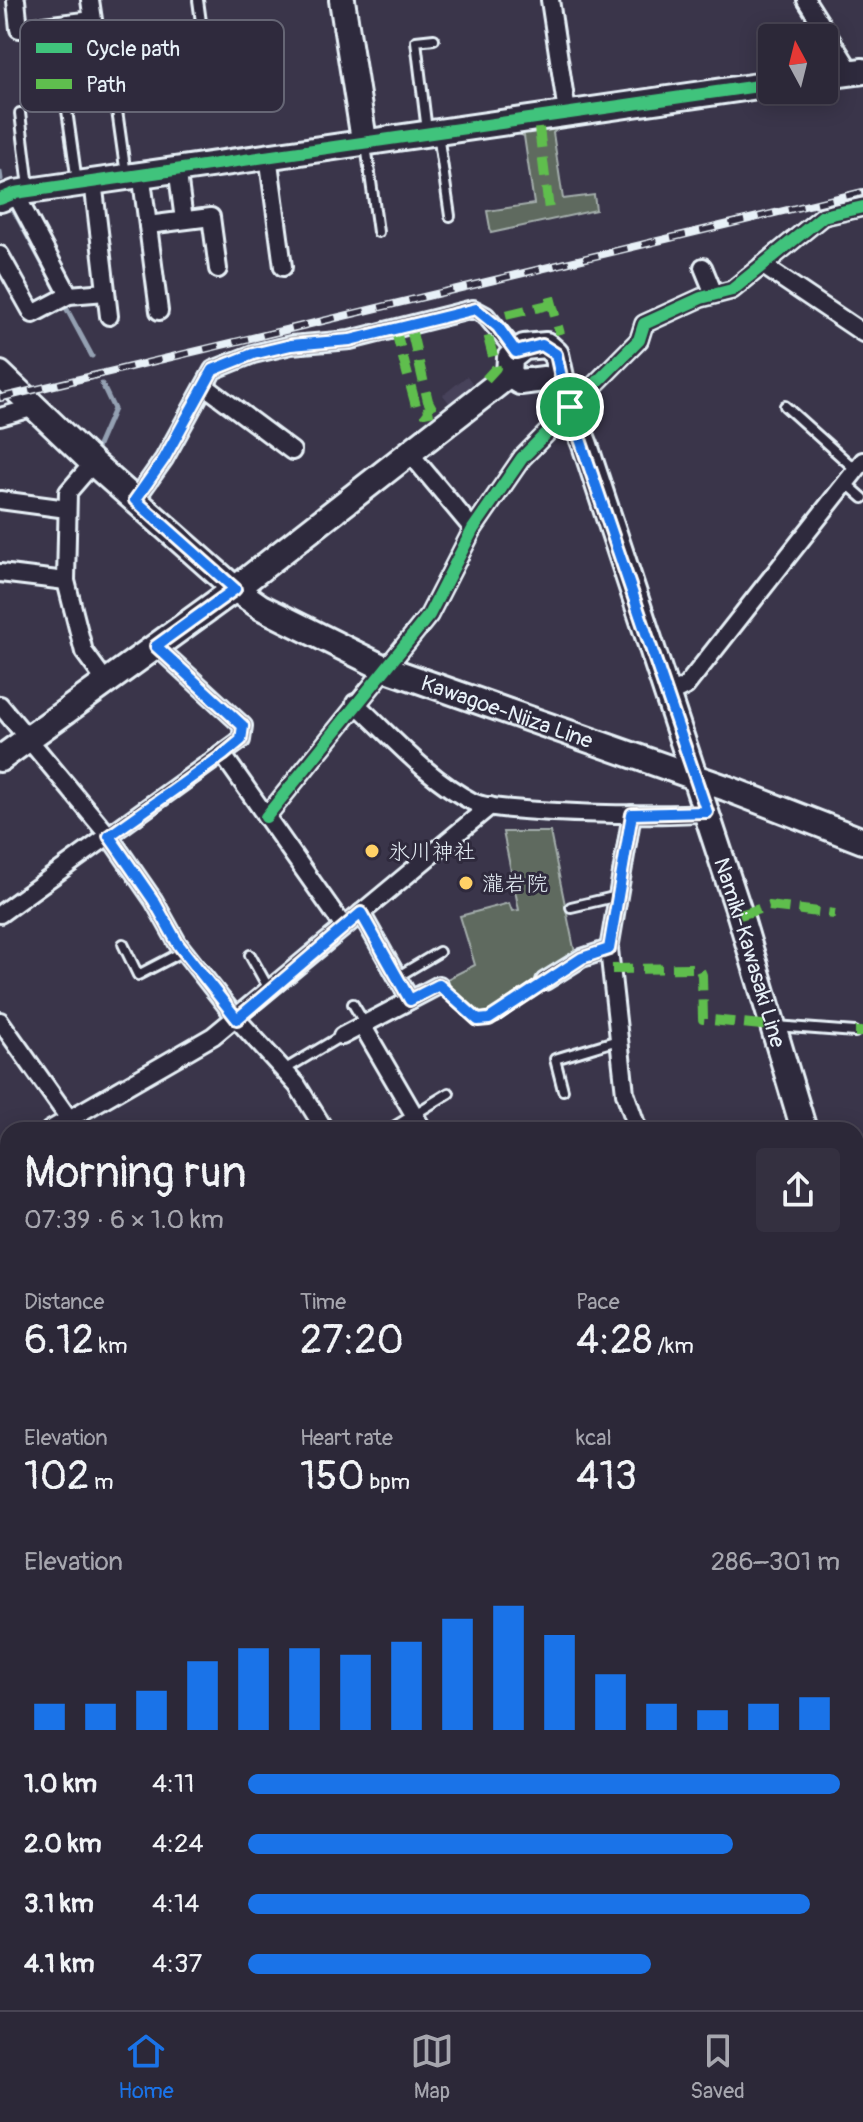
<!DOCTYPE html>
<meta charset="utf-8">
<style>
body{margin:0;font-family:Pangolin,"Klee One",sans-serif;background:#343040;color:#f1f3f6;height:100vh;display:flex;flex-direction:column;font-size:30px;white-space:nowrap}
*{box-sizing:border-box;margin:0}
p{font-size:26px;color:#a6a6ae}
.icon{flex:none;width:44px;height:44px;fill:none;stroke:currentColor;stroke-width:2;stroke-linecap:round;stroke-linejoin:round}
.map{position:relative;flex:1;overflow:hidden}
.sheet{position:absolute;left:0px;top:1122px;width:864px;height:888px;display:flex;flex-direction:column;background:#2c2838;border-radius:24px 24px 0 0;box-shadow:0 4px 20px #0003,0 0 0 2px #484453}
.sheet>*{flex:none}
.needle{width:52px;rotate:353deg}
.buttons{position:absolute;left:758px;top:24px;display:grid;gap:16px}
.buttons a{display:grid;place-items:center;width:80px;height:80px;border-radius:8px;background:#2c2838;box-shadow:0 4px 20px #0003,0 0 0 2px #484453;font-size:40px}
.pin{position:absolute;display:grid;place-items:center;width:68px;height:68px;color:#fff;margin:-34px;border:4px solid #fff;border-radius:50%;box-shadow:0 2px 8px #0007}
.round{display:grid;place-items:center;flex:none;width:84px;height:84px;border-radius:8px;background:#343040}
.overview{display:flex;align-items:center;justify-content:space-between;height:136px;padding:0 24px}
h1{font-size:44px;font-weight:600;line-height:60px}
.metrics{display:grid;grid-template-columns:repeat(3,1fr);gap:12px;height:136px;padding:8px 24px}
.metrics div{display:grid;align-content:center}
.metrics b{font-size:40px;font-weight:600}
.metrics small{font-size:22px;font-weight:400}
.metrics p{font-size:22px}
.chart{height:224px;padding:16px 24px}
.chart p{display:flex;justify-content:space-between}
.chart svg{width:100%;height:144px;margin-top:8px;stroke:#1a73e8;stroke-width:6}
ul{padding:0 24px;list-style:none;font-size:26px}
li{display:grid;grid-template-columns:128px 96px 1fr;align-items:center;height:60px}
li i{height:20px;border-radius:10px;background:#1a73e8}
.dock{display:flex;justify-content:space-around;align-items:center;height:112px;border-top:2px solid #484453;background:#2c2838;font-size:22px;color:#a6a6ae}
.dock a{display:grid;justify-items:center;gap:4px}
.dock .on{color:#1a73e8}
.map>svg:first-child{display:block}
.built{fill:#47425a}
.green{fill:#5f6a5f;stroke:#a4aeac;stroke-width:2}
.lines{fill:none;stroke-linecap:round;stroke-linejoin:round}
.stream{stroke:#94a0b2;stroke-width:5}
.lane-casing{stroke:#e8f1f8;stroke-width:14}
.street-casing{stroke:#e8f1f8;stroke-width:22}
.secondary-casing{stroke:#e8f1f8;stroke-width:30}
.highway-casing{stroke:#e8f1f8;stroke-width:36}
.lane{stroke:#2f2a3d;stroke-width:8}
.street{stroke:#2f2a3d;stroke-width:16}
.secondary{stroke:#2f2a3d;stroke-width:24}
.highway{stroke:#776864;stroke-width:30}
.rail-casing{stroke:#e8f1f8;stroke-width:8}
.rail{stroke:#2f2a3d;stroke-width:5;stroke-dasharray:15;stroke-linecap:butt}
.quiet{stroke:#5fbe4e;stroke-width:10;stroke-dasharray:20 10;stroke-linecap:butt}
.cycleway-casing{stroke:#2f2a3d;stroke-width:17}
.cycleway{stroke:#40c37c;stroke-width:12}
.route-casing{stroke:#fff;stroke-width:16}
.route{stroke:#1a73e8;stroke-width:10}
.poi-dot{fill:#ffd166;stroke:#2f2a3d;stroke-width:3}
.labels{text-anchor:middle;stroke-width:6;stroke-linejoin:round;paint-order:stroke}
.street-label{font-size:22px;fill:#e8f1f8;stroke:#2f2a3d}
.poi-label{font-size:22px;fill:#e8f1f8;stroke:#2f2a3d;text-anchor:start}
.key{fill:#2f2a3d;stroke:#666675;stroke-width:2}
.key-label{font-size:22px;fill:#e8f1f8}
</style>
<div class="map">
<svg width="863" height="2010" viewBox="0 0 863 2010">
<rect width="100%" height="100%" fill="#3a354a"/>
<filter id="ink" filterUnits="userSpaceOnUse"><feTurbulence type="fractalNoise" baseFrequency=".0125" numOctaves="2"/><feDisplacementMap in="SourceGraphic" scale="16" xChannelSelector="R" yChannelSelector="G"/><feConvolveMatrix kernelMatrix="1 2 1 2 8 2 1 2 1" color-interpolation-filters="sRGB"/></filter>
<g filter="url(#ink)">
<polygon class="built" points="467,376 475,387 451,405 443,395"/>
<g class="green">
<polygon points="559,128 553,133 563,199 594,195 596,210 491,233 487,211 534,204 524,136 516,133"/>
<polygon points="503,832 550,832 575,953 493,1015 479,1017 441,982 475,965 460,916 509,903 512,911 519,910"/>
</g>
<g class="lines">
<g class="stream">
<polyline points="0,172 1,179"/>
<polyline points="14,211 92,356"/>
<polyline points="97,448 114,409 102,384"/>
<polyline points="0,1933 6,1941"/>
<polyline points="131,2002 146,2010"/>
</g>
<g class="lane-casing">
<g id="lane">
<polyline points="198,0 201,22"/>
<polyline points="109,53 126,175"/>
<polyline points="65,96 77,182"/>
<polyline points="20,113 29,187"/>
<polyline points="427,131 416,41 434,39"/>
<polyline points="438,134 450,216"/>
<polyline points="366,145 378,232"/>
<polyline points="785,406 856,470"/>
<polyline points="846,483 863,498"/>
<polyline points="571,907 618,896"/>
<polyline points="123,944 138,975 184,951"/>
<polyline points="250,955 269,989"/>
<polyline points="397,977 439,952"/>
<polyline points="439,985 478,1020 496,1016 545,981"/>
<polyline points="353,1004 365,1024"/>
<polyline points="776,1026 855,1032"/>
<polyline points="284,1070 341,1036"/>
<polyline points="563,1090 555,1059 618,1040"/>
<polyline points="389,1130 449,1093"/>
<polyline points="856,1391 863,1395"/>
<polyline points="0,1430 8,1427"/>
<polyline points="0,1817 8,1812"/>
</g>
</g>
<g class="street-casing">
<g id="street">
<polyline points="16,0 19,29 93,20 90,0"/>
<polyline points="550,0 567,112"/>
<polyline points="806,0 852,73"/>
<polyline points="268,155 283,267"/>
<polyline points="177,167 184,220"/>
<polyline points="141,172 159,311"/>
<polyline points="93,181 109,316"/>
<polyline points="15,193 69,295"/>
<polyline points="148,225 211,217 218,269"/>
<polyline points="0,255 33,314 69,295 106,292"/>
<polyline points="762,265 863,333"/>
<polyline points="703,267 714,294"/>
<polyline points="205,386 292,451"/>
<polyline points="0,417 35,407"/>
<polyline points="408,451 473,529"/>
<polyline points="93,463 68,492 66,581 84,652 106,682"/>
<polyline points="0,500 67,509"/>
<polyline points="135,500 164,459 213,370 253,354 291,345 350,340 473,309 486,316 516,352"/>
<polyline points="0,573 66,581"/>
<polyline points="668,695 686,686 863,461"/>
<path d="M355,703c36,33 73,76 118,99 23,12 203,15 234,10"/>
<polyline points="0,705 109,836 154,901 178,944 237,1019 297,1085 325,1130"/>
<polyline points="223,755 344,927"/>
<polyline points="632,814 609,949 625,1093 638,1130"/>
<polyline points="266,817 429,615 473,529 522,458 639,340 644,324 701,298 732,290 823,216 863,207"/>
<polyline points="361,913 410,1000"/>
<polyline points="0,914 241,740 243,726 156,646"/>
<polyline points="545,981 582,958 609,949"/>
<polyline points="0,1021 77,1130"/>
<polyline points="362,1025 423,1130"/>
<polyline points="342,1036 439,985"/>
<polyline points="50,1130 213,1036 490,806"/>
<polyline points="0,1160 8,1156"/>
<polyline points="856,1248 863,1246"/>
<polyline points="856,1480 863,1484"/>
<polyline points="0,1510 8,1520"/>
<polyline points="856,1818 863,1821"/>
<polyline points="563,2002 564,2010"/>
</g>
</g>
<g class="secondary-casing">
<g id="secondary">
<polyline points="342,0 364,140"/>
<polyline points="824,76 863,71"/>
<polyline points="0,199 15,193 772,84"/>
<path id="s1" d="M0,374l93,89 142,126 26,18 123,61 342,120 137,53"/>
<path id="s2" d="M509,375l1,-17 14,-11 22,-2 10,9 9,41 20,50 155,470 64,215"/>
<polyline points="509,375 520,382 544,379 565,395"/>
<polyline points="0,759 235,589 509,375"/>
<polyline points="856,1293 863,1314"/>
<polyline points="595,2002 609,2010"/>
<polyline points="264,2010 297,2002"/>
<polyline points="794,2010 837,2010"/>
</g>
</g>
<g class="highway-casing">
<g id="highway">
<polyline points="0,1982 8,1986"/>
<polyline points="38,2002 53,2010"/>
</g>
</g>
<use href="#lane" class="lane"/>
<use href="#street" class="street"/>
<use href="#secondary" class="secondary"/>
<use href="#highway" class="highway"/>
<g class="rail-casing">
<polyline id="rail" points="0,398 863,192"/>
</g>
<use href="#rail" class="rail"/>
<g class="quiet">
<polyline points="539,128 549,210"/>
<polyline points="550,297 560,334"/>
<polyline points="506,315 552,304"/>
<polyline points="395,328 416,406 424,412 433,410"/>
<polyline points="412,333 428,401 436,416"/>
<polyline points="485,342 489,341 496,368 486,379"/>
<polyline points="740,915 769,906 835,914"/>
<polyline points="612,969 699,968 702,975 703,1019 771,1026"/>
<polyline points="855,1032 863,1032"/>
<polyline points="69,1127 72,1130"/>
<polyline points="0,1924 8,1934"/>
</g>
<g class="cycleway-casing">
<g id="cycleway">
<polyline points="0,199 15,193 772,84"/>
<polyline points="266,817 429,615 473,529 522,458 639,340 644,324 701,298 732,290 823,216 863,207"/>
</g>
</g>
<use href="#cycleway" class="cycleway"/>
</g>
</g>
<g class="lines" filter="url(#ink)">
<g class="route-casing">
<polygon id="route" points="476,309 498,327 516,352 542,345 556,354 565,395 707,812 632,814 609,949 582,958 489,1019 478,1020 439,985 410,1000 361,913 237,1019 178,944 154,901 109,836 223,755 241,740 243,726 156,646 235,589 135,500 164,459 213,370 253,354 291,345 350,340"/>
</g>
<use href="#route" class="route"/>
</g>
<g class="poi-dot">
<circle cx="372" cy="851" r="8"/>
<circle cx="466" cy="883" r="8"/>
</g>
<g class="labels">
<g class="street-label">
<text dy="8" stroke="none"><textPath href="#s1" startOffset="618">Kawagoe-Niiza Line</textPath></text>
<text dy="8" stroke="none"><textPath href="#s2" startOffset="700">Namiki-Kawasaki Line</textPath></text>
</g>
<g class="poi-label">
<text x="388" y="859">氷川神社</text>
<text x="482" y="891">瀧岩院</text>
</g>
</g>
<rect x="20" y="20" width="264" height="92" rx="12" class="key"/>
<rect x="36" y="43" width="36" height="10" fill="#40c37c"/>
<rect x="36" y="79" width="36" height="10" fill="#5fbe4e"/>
<g class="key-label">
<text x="86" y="56">Cycle path</text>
<text x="86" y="92">Path</text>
</g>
</svg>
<div class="buttons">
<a><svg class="needle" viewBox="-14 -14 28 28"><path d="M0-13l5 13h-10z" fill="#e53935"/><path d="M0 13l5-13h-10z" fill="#a6a6ae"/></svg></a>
</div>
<div class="pin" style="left:570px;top:407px;background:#1e9e55"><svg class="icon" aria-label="arrive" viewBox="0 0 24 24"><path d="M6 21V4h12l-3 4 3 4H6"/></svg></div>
<section class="sheet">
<div class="overview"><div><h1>Morning run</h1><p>07:39 · 6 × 1.0 km</p></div><a class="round"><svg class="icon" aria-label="share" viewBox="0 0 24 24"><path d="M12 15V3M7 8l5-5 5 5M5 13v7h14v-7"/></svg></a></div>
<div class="metrics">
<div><p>Distance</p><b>6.12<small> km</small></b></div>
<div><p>Time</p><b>27:20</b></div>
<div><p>Pace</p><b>4:28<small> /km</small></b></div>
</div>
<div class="metrics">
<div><p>Elevation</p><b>102<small> m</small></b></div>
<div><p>Heart rate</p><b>150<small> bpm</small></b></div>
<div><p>kcal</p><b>413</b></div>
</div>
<div class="chart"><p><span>Elevation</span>286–301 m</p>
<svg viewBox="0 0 160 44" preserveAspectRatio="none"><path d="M5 44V36M15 44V36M25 44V32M35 44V23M45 44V19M55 44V19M65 44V21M75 44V17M85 44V10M95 44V6M105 44V15M115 44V27M125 44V36M135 44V38M145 44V36M155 44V34"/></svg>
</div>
<ul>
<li><b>1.0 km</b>4:11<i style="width:100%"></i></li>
<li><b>2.0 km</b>4:24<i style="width:82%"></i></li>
<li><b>3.1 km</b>4:14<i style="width:95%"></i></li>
<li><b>4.1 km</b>4:37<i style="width:68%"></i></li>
</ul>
</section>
</div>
<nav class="dock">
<a class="on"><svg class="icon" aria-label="home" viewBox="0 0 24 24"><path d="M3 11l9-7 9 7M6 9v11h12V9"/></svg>Home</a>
<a><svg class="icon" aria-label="map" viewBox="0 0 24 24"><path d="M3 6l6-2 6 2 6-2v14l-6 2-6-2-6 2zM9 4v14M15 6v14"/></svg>Map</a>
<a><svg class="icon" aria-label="saved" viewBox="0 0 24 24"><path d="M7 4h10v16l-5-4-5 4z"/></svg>Saved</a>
</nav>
